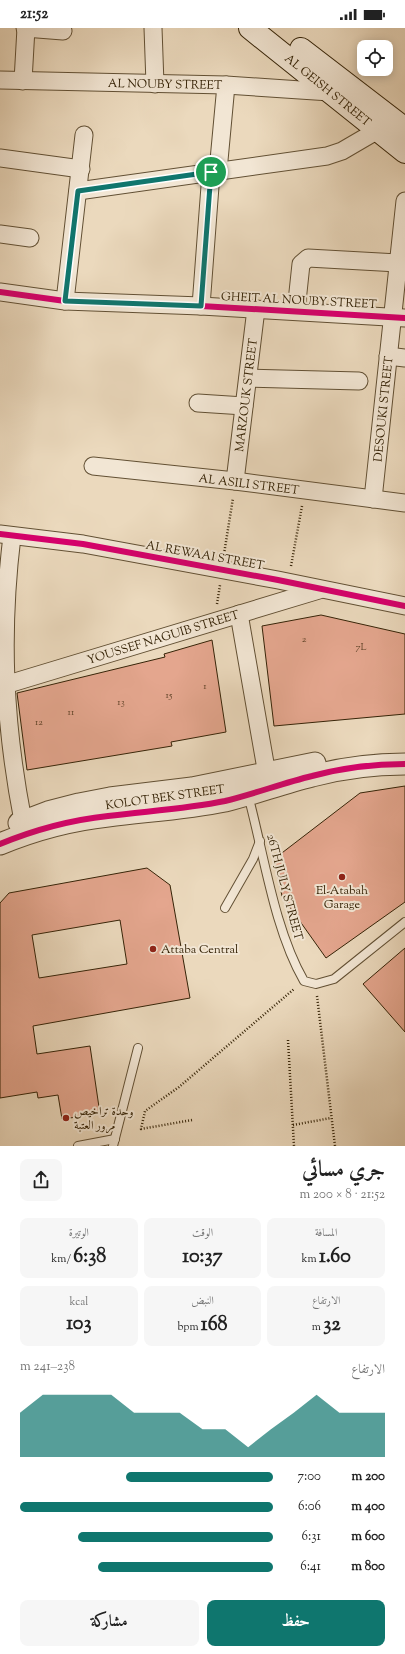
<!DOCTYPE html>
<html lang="ar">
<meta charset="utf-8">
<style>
body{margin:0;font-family:"Sorts Mill Goudy",Amiri,serif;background:#f6f6f6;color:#222;direction:rtl;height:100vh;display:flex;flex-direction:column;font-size:15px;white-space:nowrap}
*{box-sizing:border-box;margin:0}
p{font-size:13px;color:#767676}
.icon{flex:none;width:22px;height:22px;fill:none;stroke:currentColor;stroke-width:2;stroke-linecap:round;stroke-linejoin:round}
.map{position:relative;height:1118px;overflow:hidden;direction:ltr}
.sheet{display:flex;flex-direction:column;background:#fff;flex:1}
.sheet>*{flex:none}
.controls{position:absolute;left:357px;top:12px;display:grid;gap:8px}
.controls a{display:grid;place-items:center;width:36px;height:36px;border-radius:8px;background:#fff;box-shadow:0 2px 10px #0003;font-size:20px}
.pin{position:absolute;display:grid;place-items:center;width:34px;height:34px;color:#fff;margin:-17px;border:2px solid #fff;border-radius:50%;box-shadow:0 1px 4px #0007}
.round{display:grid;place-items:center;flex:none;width:42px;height:42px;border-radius:8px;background:#f6f6f6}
.head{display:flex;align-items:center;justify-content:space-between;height:68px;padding:0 20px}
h1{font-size:22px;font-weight:700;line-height:30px}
.metrics{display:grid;grid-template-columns:repeat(3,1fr);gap:6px;height:68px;padding:4px 20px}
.metrics div{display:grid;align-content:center;border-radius:8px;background:#f6f6f6;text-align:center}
.metrics b{font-size:20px;font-weight:700}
.metrics small{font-size:11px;font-weight:400}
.metrics p{font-size:11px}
.chart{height:112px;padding:8px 20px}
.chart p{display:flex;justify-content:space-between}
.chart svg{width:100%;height:72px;margin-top:4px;fill:#0f766e;opacity:.7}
.primary-button{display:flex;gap:8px;margin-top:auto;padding:8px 20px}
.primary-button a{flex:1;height:46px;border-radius:8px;background:#0f766e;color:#fff;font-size:16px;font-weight:700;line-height:46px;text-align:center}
.primary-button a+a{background:#f6f6f6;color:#222}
ul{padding:0 20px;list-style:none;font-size:13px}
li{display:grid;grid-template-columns:64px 48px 1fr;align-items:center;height:30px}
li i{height:10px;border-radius:5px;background:#0f766e}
.status{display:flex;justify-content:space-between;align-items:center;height:28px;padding:0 20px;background:#fff;direction:ltr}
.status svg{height:11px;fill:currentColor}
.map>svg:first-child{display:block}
.building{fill:#e4a68e;stroke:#352307;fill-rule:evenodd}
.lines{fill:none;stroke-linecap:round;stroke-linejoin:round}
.service-casing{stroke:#625034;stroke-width:10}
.minor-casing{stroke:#625034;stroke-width:19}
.tertiary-casing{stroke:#625034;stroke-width:23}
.secondary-casing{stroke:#352307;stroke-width:24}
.path{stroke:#352307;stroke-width:2.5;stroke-dasharray:1 2;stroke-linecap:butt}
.service{stroke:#f2e6d4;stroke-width:8}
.minor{stroke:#f2e6d4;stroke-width:17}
.tertiary{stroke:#f2e6d4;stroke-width:21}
.secondary{stroke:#f2e6d4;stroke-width:22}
.cycleway-casing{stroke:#f2e6d4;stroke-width:8}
.cycleway{stroke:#d6006c;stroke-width:6}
.route-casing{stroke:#fff;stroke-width:8}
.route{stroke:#0f766e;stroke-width:5}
.poi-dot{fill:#8f2418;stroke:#f2e6d4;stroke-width:1.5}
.labels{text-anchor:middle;stroke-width:4;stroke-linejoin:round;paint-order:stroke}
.number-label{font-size:10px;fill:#614429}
.street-label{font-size:12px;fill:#352307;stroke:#f2e6d4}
.poi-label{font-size:12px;fill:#352307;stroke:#f2e6d4;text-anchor:start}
</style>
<div class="status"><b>21:52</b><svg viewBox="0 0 49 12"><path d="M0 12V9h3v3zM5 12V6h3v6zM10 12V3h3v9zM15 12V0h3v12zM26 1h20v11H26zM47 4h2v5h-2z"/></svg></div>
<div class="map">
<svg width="405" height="1118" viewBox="0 0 405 1118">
<rect width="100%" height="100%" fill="#ebd9bd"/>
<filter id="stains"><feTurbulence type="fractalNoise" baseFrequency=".005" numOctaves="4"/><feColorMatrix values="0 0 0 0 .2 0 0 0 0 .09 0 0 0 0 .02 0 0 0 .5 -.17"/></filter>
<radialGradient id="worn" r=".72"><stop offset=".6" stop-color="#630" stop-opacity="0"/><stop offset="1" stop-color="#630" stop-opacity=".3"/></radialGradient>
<g class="building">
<polygon points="321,587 405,606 405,686 274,698 262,598"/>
<polygon points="212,612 226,704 171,714 172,718 27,742 17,665 165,629 164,626"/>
<polygon points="405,758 405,874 326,930 282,868 274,831 360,765"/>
<path d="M147,840l23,17 20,113 -157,28 4,28 53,-8 10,68 -38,5 -4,-24 -20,3 -1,-6 -37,6v-195l9,-10zM120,892l7,44 -88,14 -7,-43z"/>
<polygon points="405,920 405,1004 363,956"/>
</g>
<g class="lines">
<g class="service-casing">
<g id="service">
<path d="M248,767c16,59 26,134 56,186l12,3 18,-5 71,-57"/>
<polyline points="225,880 253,831 260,813"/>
<polyline points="78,1118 115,1111"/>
<polyline points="113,1118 138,1020"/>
</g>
</g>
<g class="minor-casing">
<g id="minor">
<polyline points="25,0 63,3"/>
<polyline points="153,0 155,56"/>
<polyline points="0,52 226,57 330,64"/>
<polyline points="23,53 26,0"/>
<polyline points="0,130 81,141"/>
<polyline points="218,143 226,57"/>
<polyline points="78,163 327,128 342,123 378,102"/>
<polyline points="0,206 30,210"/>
<polyline points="0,264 65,273 201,278 405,290"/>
<polyline points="65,273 84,107"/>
<polyline points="201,278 211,145"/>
<polyline points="296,283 301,236 308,230 398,235"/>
<polyline points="388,328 405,330"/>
<polyline points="248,350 359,353"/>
<polyline points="198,375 244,378"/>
<polyline points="93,438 235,453 405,475"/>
<polyline points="235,453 256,281"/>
<polyline points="373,471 405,173"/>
<polyline points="0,506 83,516 278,552 405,578"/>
<path d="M12,508c-12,99 -8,187 11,285"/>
<polyline points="239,586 269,758"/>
<polyline points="5,657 319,562"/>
</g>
</g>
<g class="tertiary-casing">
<g id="tertiary">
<polyline points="19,795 48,784 79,776 110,770 192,760 315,735"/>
<path d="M0,816c34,-14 71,-24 108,-28 39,-5 78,-7 117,-15 29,-7 58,-18 87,-25 30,-8 62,-12 93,-12"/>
</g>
</g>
<g class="secondary-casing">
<g id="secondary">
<polyline points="250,0 405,124"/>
<polyline points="301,21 405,101"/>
</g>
</g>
<g class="path">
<polyline points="224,526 233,470"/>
<polyline points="291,538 302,478"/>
<polyline points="217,576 220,557"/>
<polyline points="317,968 335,1118"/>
<polyline points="288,1012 294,1118"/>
<polyline points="192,1092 141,1101 145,1083 179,1059 294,961"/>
<polyline points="293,1097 331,1090"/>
</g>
<use href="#service" class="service"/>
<use href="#minor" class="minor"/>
<use href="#tertiary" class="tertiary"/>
<use href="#secondary" class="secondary"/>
<g class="cycleway-casing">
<g id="cycleway">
<polyline points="0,264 65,273 201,278 405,290"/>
<polyline points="0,506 83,516 278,552 405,578"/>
<path d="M0,816c34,-14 71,-24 108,-28 39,-5 78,-7 117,-15 29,-7 58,-18 87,-25 30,-8 62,-12 93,-12"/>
</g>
</g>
<use href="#cycleway" class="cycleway"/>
</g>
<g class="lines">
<g class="route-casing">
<polygon id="route" points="211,144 201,278 65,273 78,163"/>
</g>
<use href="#route" class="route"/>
</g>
<g class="poi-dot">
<circle cx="342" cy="849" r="4"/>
<circle cx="153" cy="921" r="4"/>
<circle cx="66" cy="1090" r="4"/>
</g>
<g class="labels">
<g class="number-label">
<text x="304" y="614">2</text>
<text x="361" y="622">7L</text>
<text x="205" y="661">1</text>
<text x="169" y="670">15</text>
<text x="121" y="677">13</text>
<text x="71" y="687">11</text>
<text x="39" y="697">12</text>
</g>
<g class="street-label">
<text transform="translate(165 56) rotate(1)" y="4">AL NOUBY STREET</text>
<text transform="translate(328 62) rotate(39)" y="4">AL GEISH STREET</text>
<text transform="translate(299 272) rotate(3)" y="4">GHEIT AL NOUBY STREET</text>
<text transform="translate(246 367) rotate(-83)" y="4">MARZOUK STREET</text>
<text transform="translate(383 381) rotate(-84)" y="4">DESOUKI STREET</text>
<text transform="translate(249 456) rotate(7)" y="4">AL ASILI STREET</text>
<text transform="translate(205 527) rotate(10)" y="4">AL REWAAI STREET</text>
<text transform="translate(163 609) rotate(-17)" y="4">YOUSSEF NAGUIB STREET</text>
<text transform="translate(165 769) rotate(-8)" y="4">KOLOT BEK STREET</text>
<text transform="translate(285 859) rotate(75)" y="4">26TH JULY STREET</text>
</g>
<g class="poi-label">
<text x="342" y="866" text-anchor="middle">El-Atabah<tspan x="342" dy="14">Garage</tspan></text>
<text x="161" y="925">Attaba Central</text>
<text x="74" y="1087">وحدة تراخيص<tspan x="74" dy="14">مرور العتبة</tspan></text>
</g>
</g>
<rect width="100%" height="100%" filter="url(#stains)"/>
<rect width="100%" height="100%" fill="url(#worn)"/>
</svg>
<div class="controls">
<a><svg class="icon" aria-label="locate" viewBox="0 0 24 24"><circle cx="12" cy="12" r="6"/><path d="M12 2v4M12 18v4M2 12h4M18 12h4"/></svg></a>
</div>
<div class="pin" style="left:211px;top:144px;background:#1e9e55"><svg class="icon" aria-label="arrive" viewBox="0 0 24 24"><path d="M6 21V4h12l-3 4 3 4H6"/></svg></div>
</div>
<section class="sheet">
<div class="head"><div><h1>جري مسائي</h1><p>21:52 · 8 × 200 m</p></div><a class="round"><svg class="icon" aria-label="share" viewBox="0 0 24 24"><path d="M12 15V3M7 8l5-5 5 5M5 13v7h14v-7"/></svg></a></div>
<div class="metrics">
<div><p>المسافة</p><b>1.60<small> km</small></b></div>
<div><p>الوقت</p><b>10:37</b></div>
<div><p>الوتيرة</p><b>6:38<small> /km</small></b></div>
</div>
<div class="metrics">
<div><p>الارتفاع</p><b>32<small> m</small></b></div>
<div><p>النبض</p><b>168<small> bpm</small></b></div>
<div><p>kcal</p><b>103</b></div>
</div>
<div class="chart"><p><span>الارتفاع</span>238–241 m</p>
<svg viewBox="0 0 160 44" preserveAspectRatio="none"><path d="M0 44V17L10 6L20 6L30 6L40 6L50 17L60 17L70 17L80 27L90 27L100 38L110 27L120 17L130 6L140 17L150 17L160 17V44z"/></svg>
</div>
<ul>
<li><b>200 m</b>7:00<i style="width:58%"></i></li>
<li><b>400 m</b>6:06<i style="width:100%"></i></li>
<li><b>600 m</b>6:31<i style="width:77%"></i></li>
<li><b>800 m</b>6:41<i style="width:69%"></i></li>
</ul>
<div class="primary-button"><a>حفظ</a><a>مشاركة</a></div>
</section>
